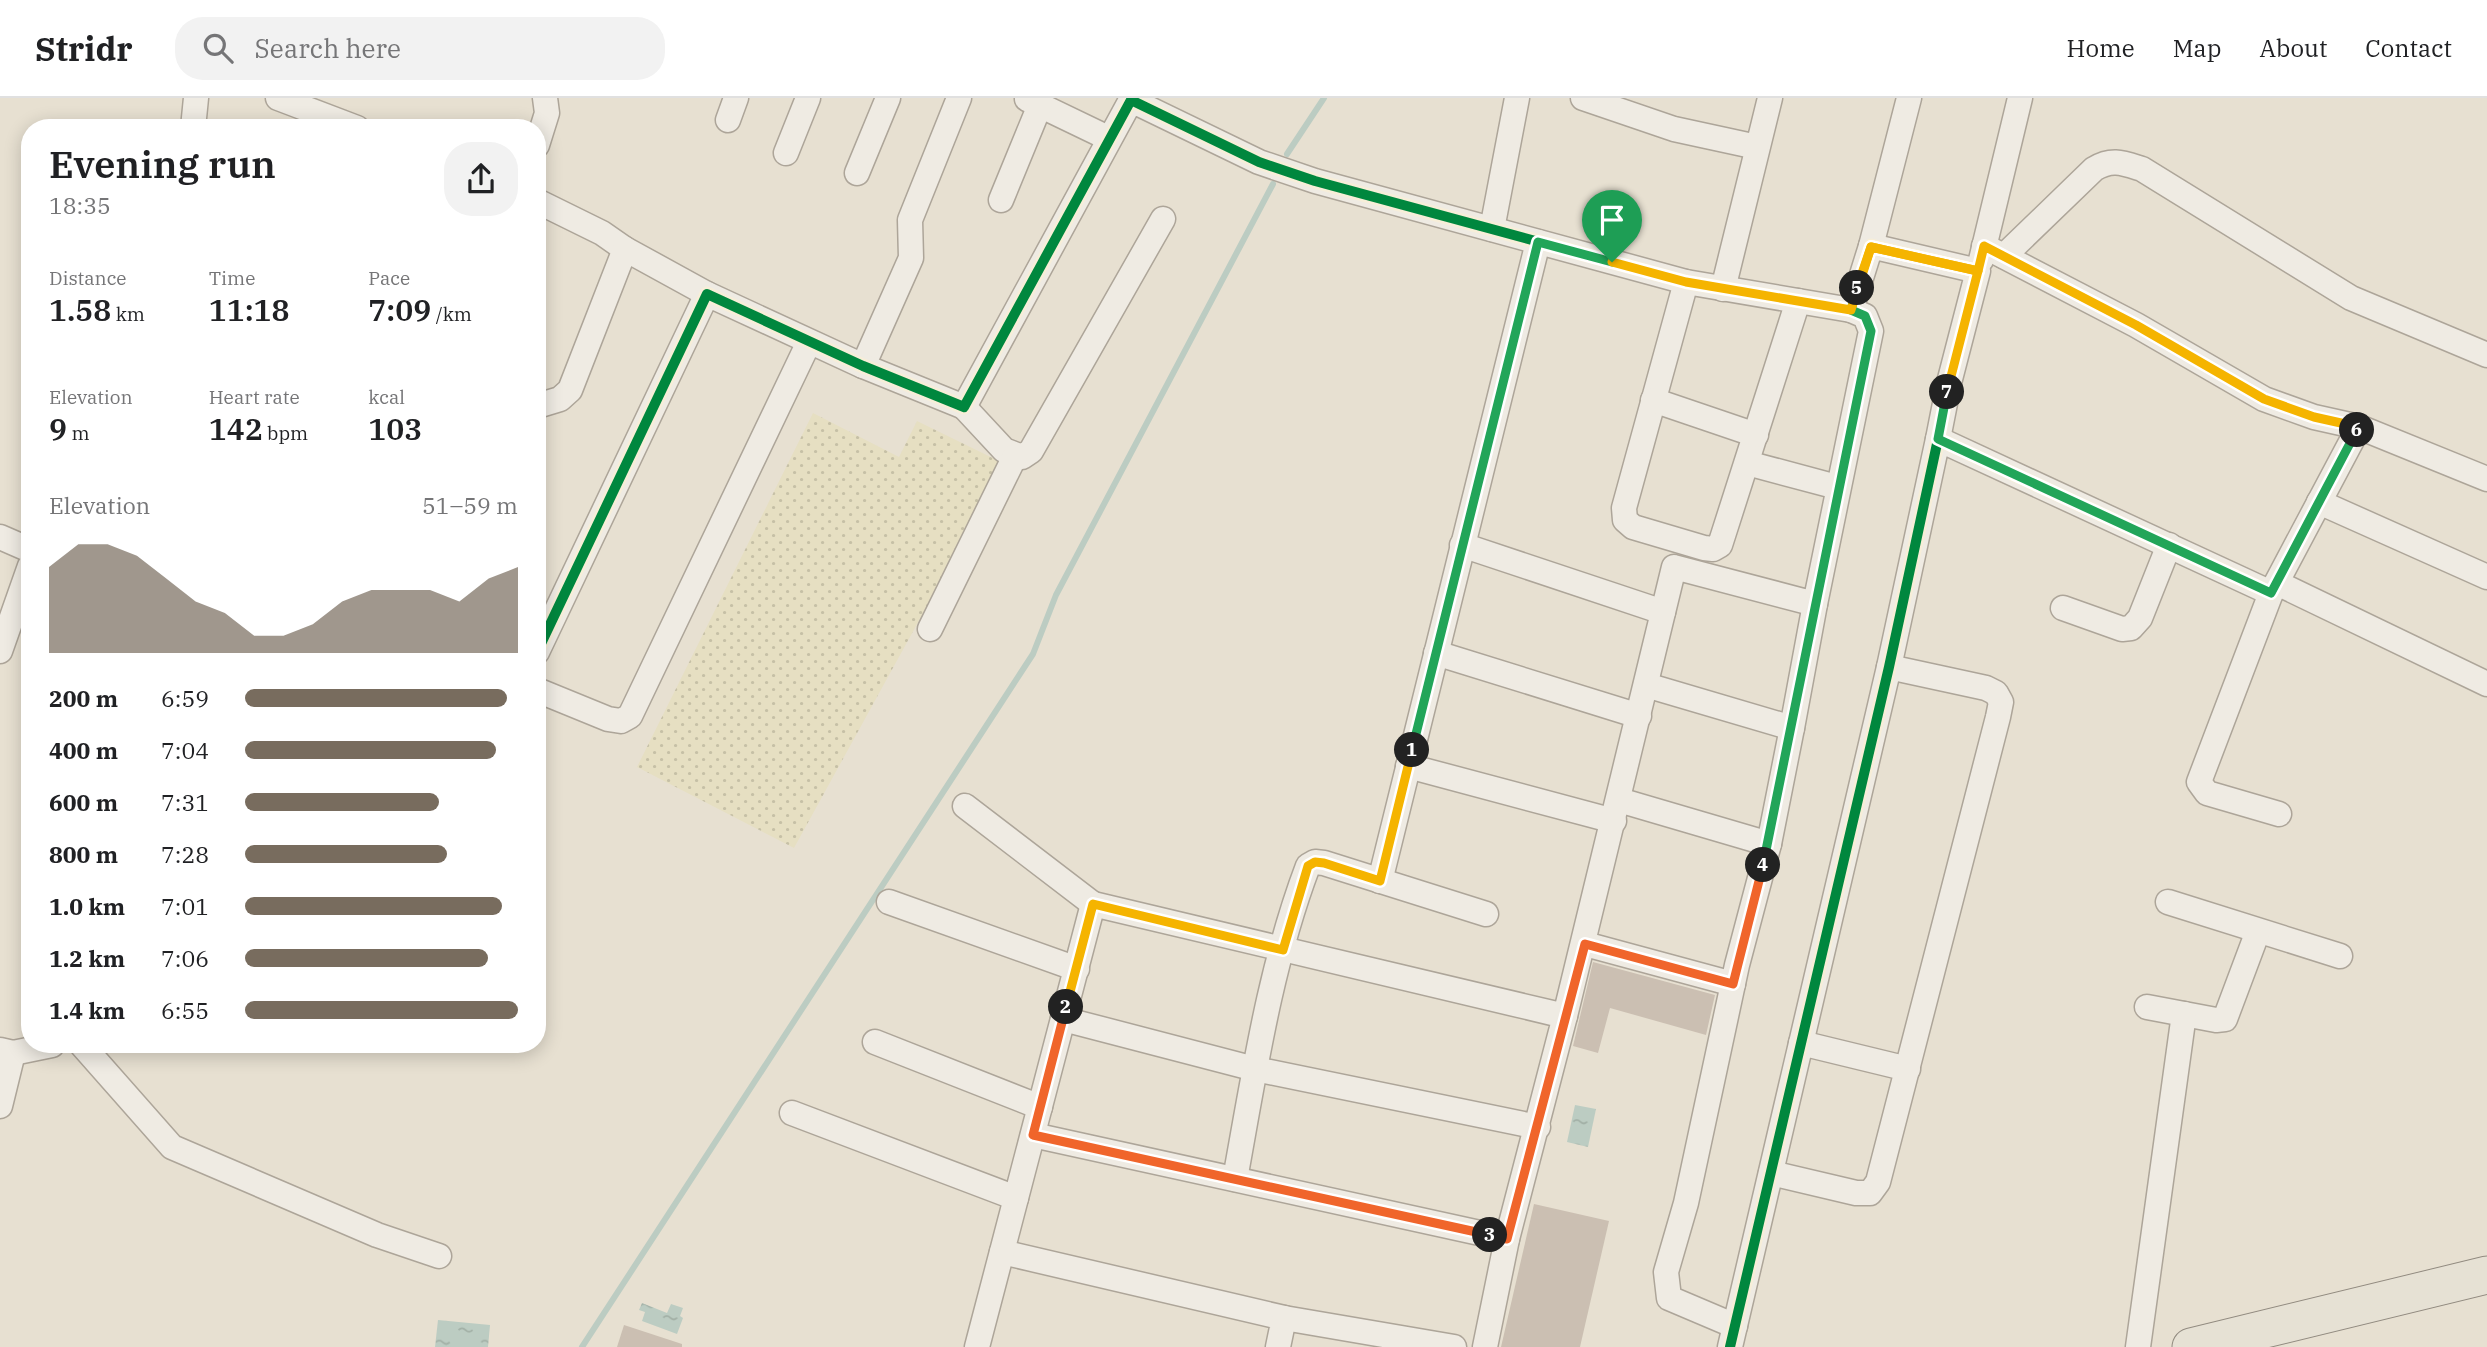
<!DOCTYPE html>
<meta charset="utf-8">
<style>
body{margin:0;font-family:"IBM Plex Serif",serif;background:#f2f2f2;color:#202124;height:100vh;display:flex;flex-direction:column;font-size:26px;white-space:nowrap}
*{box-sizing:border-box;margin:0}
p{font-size:23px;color:#757577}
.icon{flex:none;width:38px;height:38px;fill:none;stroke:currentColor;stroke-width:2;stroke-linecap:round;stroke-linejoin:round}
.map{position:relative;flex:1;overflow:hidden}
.drawer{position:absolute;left:21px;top:21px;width:525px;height:934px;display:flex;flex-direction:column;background:#fff;border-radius:28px;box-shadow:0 4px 18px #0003}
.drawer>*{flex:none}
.pin{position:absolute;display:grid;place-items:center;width:60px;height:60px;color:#fff;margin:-72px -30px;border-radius:50% 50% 50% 0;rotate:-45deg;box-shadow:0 0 7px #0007}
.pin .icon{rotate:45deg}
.km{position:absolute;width:35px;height:35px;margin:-18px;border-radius:50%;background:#222;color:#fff;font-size:19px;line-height:35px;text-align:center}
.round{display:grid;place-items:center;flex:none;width:74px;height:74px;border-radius:28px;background:#f2f2f2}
.headline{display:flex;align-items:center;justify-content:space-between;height:119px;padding:0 28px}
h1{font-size:38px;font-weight:600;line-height:52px}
.stats{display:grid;grid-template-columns:repeat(3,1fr);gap:10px;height:119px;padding:7px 28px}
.stats div{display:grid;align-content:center}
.stats b{font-size:30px;font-weight:600}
.stats small{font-size:19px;font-weight:400}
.stats p{font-size:19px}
.chart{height:196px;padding:14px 28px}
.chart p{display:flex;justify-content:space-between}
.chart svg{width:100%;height:126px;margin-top:7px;fill:#786c5e;opacity:.7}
ul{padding:0 28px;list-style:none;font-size:23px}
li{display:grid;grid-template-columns:112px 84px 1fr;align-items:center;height:52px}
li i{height:18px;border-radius:9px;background:#786c5e}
header{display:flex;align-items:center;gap:42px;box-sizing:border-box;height:98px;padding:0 35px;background:#fff;border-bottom:2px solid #e0e0e0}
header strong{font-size:33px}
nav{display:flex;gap:38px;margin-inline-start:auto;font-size:24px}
.search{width:490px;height:63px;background:#f2f2f2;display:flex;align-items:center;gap:18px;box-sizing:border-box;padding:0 24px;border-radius:28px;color:#757577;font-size:26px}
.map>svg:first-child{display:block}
.farmland{fill:url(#farmland-dots)}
.water{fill:url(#water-ripples)}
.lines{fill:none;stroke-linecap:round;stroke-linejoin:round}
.stream{stroke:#bcccc2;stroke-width:6}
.building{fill:#cbbfb2}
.street-casing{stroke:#ada599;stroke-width:27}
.primary-casing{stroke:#928b80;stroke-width:39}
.street{stroke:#efebe3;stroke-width:24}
.primary{stroke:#e6e1d4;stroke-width:37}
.cycleway-casing{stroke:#f7eed8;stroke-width:15}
.cycleway{stroke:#00873e;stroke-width:10}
.split-1-casing{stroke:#fff;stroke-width:14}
.split-2-casing{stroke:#fff;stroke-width:14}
.split-3-casing{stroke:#fff;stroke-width:14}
.split-4-casing{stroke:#fff;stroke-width:14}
.split-5-casing{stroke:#fff;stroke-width:14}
.split-6-casing{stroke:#fff;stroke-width:14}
.split-7-casing{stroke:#fff;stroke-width:14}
.split-8-casing{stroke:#fff;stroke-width:14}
.split-1{stroke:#22a559;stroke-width:9}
.split-2{stroke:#f5b400;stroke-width:9}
.split-3{stroke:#f0652b;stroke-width:9}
.split-4{stroke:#f0652b;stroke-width:9}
.split-5{stroke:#22a559;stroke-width:9}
.split-6{stroke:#f5b400;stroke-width:9}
.split-7{stroke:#22a559;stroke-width:9}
.split-8{stroke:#f5b400;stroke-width:9}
</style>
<header>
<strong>Stridr</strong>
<div class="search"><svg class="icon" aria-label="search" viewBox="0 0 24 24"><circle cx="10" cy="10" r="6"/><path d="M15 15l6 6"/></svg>Search here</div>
<nav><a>Home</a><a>Map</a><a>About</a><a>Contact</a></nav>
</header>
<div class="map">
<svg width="2487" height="1249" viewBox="0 0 2487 1249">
<defs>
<pattern id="farmland-dots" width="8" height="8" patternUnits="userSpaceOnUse" patternTransform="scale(1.75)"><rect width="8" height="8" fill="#e6dfc2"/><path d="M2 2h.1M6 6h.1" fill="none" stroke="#c6c0a6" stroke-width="1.8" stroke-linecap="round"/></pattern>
<pattern id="water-ripples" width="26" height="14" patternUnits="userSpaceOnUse" patternTransform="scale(1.75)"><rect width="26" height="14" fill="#bcccc2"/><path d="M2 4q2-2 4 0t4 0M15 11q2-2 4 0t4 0" fill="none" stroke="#a2b0a6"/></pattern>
</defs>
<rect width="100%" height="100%" fill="#e7e0d1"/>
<polygon class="farmland" points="813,315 899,359 917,323 1005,366 794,750 637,669"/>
<g class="water">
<polygon points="1575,1007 1596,1011 1588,1049 1567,1044"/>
<polygon points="642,1205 667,1215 671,1206 683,1210 680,1218 683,1220 677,1236 642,1223 645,1214 639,1212"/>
<polygon points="438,1222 490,1227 488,1249 435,1249"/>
</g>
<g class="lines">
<g class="stream">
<polyline points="1287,56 1324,0"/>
<polyline points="582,1249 1033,556 1056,497 1273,86"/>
</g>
</g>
<g class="building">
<polygon points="1593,864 1715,897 1706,937 1610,910 1598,955 1573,948"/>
<polygon points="1534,1106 1609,1123 1580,1249 1501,1249"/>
<polygon points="624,1227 682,1246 682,1249 617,1249"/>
</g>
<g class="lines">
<g class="street-casing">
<g id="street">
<polyline points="278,0 357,30"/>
<polyline points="1583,0 1674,31 1757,49"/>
<polyline points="1027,1 1108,40"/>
<polyline points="728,22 736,0"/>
<polyline points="193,30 196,0"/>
<polyline points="537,47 547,15 545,0"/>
<polyline points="786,55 808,0"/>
<polyline points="857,75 888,0"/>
<polyline points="1001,102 1040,7"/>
<polyline points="537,103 602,135 625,151"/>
<polyline points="1492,131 1517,0"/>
<polyline points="1871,148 1909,0"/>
<polyline points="1984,148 2136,227 2264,301 2314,319 2359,329 2487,381"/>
<path d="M2004,158l90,-87c18,-11 29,-6 48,0l209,129 136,57"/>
<polyline points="1981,162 2020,0"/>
<polyline points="1686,184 1624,410 1625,422 1633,429 1704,450 1713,451 1720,447 1798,203"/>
<polyline points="1723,191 1770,0"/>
<polyline points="863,268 911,160 910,122 959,0"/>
<polyline points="1653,302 1756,337"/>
<polyline points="537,308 560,301 570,292 625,151 707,196"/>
<polyline points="964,309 1004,352 1022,359 1031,353 1163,121"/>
<polyline points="1747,365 1837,389"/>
<polyline points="2319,404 2487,479"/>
<polyline points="0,439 30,452"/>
<polyline points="1462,447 1663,514"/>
<polyline points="2277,485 2487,586"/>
<polyline points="2063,510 2122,531 2131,530 2140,520 2169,447"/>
<polyline points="930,531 1015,358"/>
<polyline points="0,553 30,468"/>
<polyline points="537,554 707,196 863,268 964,309 1131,2 1259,64 1315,83 1686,184 1851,212 1871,148 1978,173 1949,285 1938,341"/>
<polyline points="1436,555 1639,618"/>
<polyline points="1646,587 1792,630 1769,746 1737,867 1686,1105 1666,1174 1669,1200 1735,1228"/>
<polyline points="537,592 608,621 621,623 630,618 809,244"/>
<polyline points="1792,630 1815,506"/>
<polyline points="1408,668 1614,723"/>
<polyline points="1619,702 1769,746"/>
<polyline points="965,708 1093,806"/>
<polyline points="2279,716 2207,695 2199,684 2271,495 2359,329"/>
<polyline points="1380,783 1538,144"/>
<polyline points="889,804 1077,871"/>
<polyline points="2168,804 2340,858"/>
<polyline points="1585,846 1733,886"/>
<polyline points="2147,909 2216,922 2225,921 2258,833"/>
<polyline points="1565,918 1674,469 1815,506 1871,233 1865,218 1851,212"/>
<polyline points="1063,921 1255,971 1538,1029"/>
<polyline points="875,944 1040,1009"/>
<polyline points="1801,945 1908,971"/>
<polyline points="82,947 172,1049 377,1137 439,1158"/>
<polyline points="0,952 13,955 0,1008"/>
<polyline points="13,955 52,947"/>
<polyline points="792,1015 1016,1100"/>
<polyline points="1033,1037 1507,1141"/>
<polyline points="1771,1075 1856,1095 1870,1095 1878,1084 1998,619 2001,604 1996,595 1986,590 1889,569"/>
<path d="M1235,1081c19,-104 35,-213 73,-313l7,-4 9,1 162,51"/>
<polyline points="1002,1154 1284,1220 1278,1249"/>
<polyline points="1284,1220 1454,1249"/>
<polyline points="977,1249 1093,806 1565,918 1507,1141 1485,1249"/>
<polyline points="1730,1249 1889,569 1938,341 2271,495"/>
<polyline points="2138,1249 2184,916"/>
</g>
</g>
<g class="primary-casing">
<polyline id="primary" points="2191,1249 2487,1177"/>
</g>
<use href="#street" class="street"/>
<use href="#primary" class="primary"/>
<g class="cycleway-casing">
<g id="cycleway">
<polyline points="537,554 707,196 863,268 964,309 1131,2 1259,64 1315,83 1686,184 1851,212 1871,148 1978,173 1949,285 1938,341"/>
<polyline points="1730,1249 1889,569 1938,341 2271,495"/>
</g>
</g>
<use href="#cycleway" class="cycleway"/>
</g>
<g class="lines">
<g class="split-1-casing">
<polyline id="split-1" points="1412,652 1538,144 1612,164"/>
</g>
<g class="split-2-casing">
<polyline id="split-2" points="1066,909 1093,806 1283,852 1308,768 1315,764 1324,765 1380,783 1412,652"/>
</g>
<g class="split-3-casing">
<polyline id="split-3" points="1066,909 1033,1037 1490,1137"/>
</g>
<g class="split-4-casing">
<polyline id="split-4" points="1490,1137 1507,1141 1585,846 1733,886 1763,767"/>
</g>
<g class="split-5-casing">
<polyline id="split-5" points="1763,767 1871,233 1865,218 1851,212 1857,190"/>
</g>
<g class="split-6-casing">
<polyline id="split-6" points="1857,190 1871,149 1978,173 1984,148 2136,227 2264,301 2314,319 2359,329 2357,332"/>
</g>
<g class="split-7-casing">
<polyline id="split-7" points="1947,294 1938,341 2271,495 2357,332"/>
</g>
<g class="split-8-casing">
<polyline id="split-8" points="1612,164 1686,184 1851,212 1871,149 1978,173 1947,294"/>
</g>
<use href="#split-1" class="split-1"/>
<use href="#split-2" class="split-2"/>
<use href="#split-3" class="split-3"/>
<use href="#split-4" class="split-4"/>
<use href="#split-5" class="split-5"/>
<use href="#split-6" class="split-6"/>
<use href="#split-7" class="split-7"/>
<use href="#split-8" class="split-8"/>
</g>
</svg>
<div class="pin" style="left:1612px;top:164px;background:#1e9e55"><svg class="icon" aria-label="arrive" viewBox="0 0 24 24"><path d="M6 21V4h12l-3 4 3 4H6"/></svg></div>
<b class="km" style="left:1412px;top:652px">1</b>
<b class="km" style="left:1066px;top:909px">2</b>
<b class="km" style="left:1490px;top:1137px">3</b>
<b class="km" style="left:1763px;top:767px">4</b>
<b class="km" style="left:1857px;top:190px">5</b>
<b class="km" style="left:2357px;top:332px">6</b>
<b class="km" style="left:1947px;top:294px">7</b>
<section class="drawer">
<div class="headline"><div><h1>Evening run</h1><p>18:35</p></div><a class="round"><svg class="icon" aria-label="share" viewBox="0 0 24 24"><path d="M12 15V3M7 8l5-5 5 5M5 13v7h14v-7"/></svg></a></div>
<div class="stats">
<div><p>Distance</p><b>1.58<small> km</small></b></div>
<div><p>Time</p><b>11:18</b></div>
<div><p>Pace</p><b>7:09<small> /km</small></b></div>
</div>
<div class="stats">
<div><p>Elevation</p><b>9<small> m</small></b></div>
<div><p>Heart rate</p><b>142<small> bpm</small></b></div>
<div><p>kcal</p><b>103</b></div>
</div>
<div class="chart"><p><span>Elevation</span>51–59 m</p>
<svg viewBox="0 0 160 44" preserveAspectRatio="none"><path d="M0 44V14L10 6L20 6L30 10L40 18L50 26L60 30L70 38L80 38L90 34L100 26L110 22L120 22L130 22L140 26L150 18L160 14V44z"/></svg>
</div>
<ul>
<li><b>200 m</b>6:59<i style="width:96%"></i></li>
<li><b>400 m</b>7:04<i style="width:92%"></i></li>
<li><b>600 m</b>7:31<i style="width:71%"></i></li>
<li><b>800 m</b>7:28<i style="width:74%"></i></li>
<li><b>1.0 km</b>7:01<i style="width:94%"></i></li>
<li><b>1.2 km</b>7:06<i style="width:89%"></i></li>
<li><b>1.4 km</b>6:55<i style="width:100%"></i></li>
</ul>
</section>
</div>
